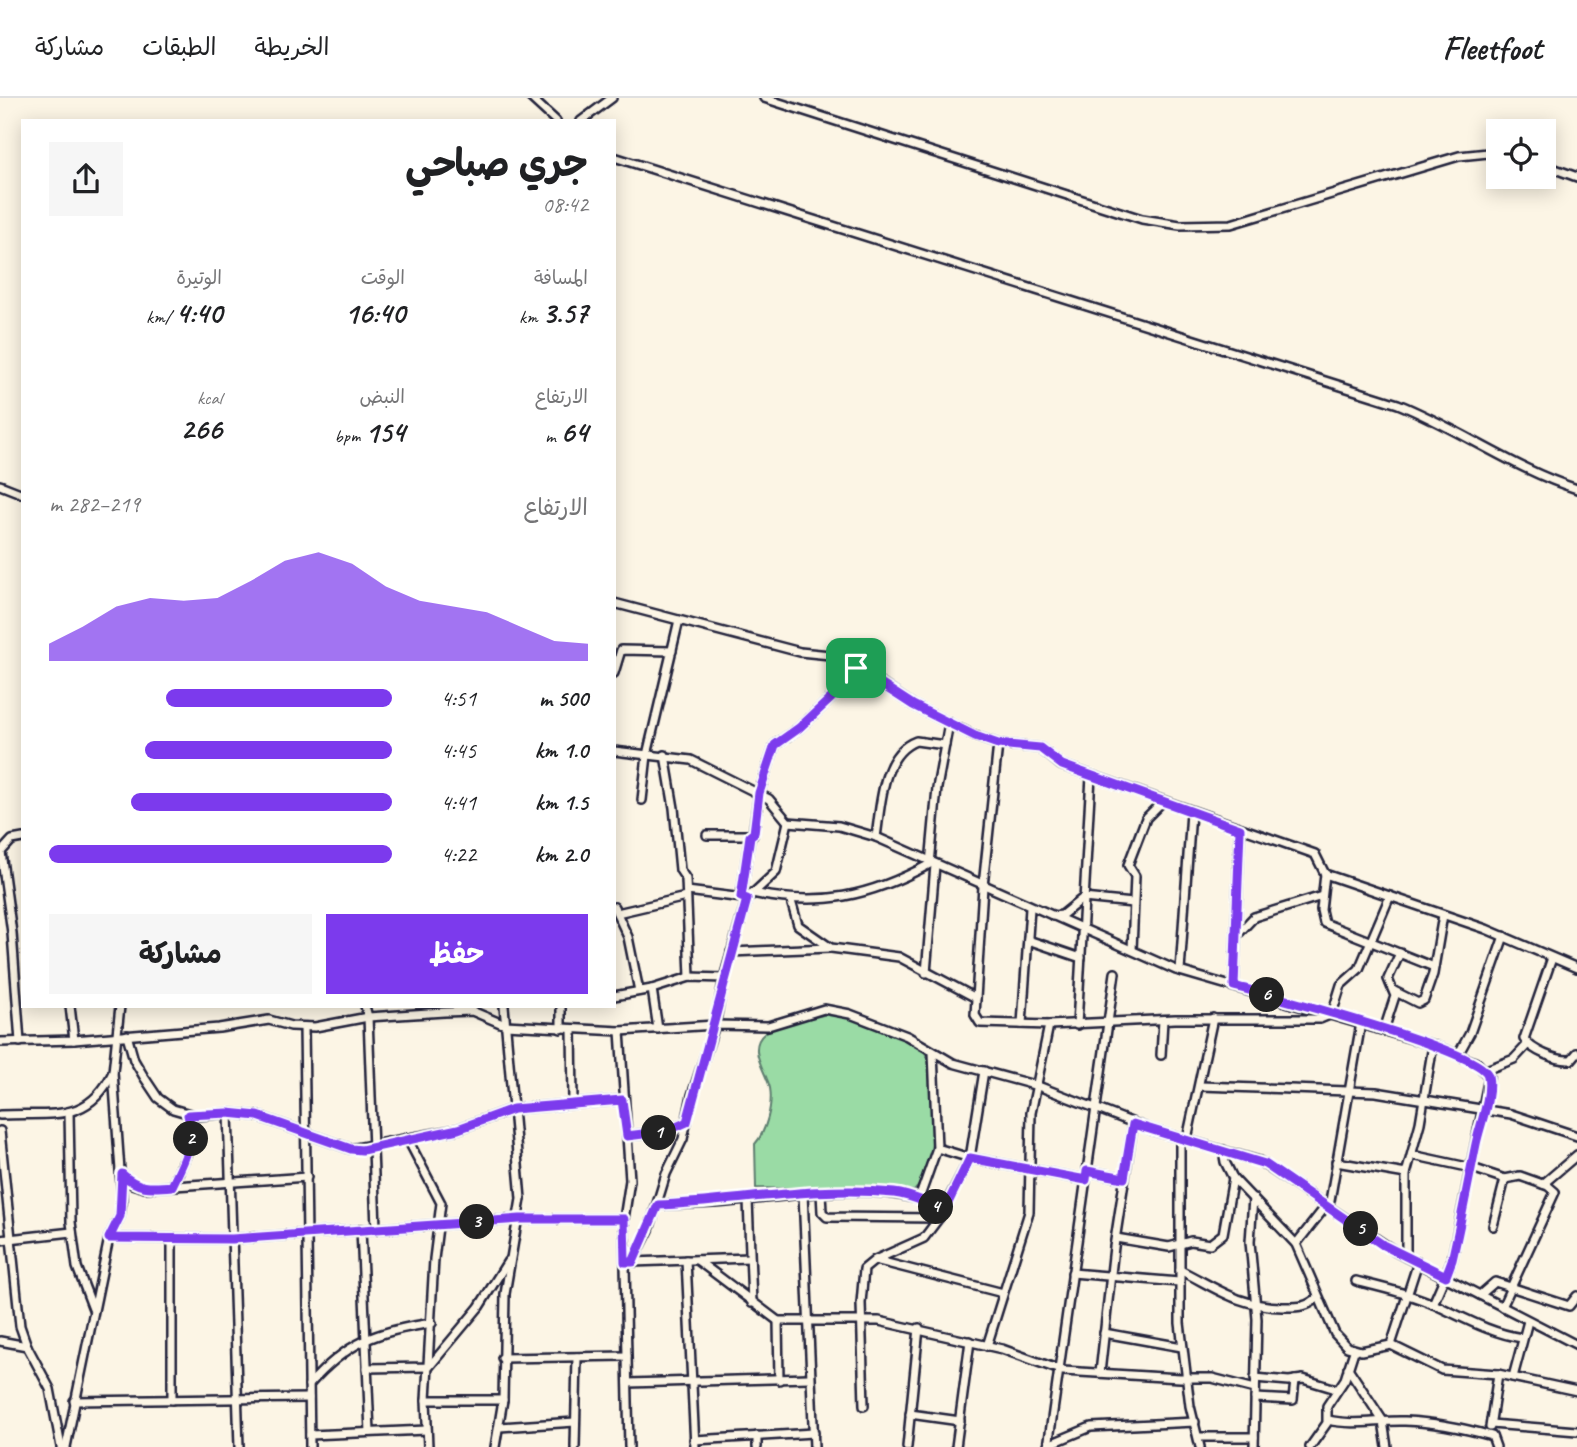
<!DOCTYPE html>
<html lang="ar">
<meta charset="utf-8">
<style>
body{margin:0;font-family:Caveat,"Playpen Sans Arabic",sans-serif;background:#f6f6f6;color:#202124;direction:rtl;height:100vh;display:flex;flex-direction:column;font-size:26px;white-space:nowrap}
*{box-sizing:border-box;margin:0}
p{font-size:23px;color:#757577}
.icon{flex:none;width:38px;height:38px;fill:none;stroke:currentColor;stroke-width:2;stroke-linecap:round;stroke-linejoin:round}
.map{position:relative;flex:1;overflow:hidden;direction:ltr}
.sheet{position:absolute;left:21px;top:21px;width:595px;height:889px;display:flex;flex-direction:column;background:#fff;border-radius:0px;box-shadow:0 4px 18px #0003;direction:rtl}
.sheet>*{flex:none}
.tools{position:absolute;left:1486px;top:21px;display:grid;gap:14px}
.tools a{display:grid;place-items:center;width:70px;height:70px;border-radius:0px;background:#fff;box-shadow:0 4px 18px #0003;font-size:35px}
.pin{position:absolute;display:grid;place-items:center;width:60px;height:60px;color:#fff;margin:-30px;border-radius:14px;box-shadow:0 4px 10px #0006}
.km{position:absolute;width:35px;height:35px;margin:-18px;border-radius:50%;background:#222;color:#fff;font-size:19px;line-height:35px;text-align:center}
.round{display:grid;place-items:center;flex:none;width:74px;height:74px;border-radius:0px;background:#f6f6f6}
.summary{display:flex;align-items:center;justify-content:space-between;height:119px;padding:0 28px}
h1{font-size:38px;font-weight:700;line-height:52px}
.figures{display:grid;grid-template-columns:repeat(3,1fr);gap:10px;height:119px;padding:7px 28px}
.figures div{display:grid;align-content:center}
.figures b{font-size:30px;font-weight:700}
.figures small{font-size:19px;font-weight:400}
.figures p{font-size:19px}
.chart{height:196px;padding:14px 28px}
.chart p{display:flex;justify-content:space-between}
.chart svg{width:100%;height:126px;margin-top:7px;fill:#7c3aed;opacity:.7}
.cta{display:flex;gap:14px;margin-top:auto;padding:14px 28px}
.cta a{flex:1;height:80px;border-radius:0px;background:#7c3aed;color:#fff;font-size:28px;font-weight:700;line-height:80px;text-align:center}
.cta a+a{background:#f6f6f6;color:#202124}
ul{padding:0 28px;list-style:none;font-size:23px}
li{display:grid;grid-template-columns:112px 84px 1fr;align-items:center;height:52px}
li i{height:18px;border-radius:9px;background:#7c3aed}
header{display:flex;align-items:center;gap:42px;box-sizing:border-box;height:98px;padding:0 35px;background:#fff;border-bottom:2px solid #e0e0e0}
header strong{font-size:33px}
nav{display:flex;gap:38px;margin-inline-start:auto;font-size:24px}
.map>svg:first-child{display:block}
.green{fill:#9adba5;stroke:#5e7e70;stroke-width:2}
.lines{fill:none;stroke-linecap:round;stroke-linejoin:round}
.street-casing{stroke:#22223b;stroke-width:12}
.street{stroke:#fcf5e5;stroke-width:7}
.route-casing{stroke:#fff;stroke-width:14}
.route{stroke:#7c3aed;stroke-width:9}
</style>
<header>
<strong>Fleetfoot</strong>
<nav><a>الخريطة</a><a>الطبقات</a><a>مشاركة</a></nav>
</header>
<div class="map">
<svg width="1577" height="1349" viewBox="0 0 1577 1349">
<rect width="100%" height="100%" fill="#fcf5e5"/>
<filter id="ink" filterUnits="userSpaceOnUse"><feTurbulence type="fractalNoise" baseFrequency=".0143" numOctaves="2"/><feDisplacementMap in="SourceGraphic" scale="14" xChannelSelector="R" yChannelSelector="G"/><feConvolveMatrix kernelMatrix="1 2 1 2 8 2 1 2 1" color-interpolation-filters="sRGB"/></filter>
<g filter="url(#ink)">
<path class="green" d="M827,916c33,2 66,20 96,34 16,29 16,120 -9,143l-158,-3 -1,-44c11,-12 18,-39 15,-56 -4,-17 -24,-40 -5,-55 15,-11 44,-14 62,-19z"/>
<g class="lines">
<g class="street-casing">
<g id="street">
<polyline points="531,0 556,23"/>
<polyline points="764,0 1142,121 1180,127 1231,126 1459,58 1498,54"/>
<polyline points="581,23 612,0"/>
<path d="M614,59l784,247c62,25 116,65 179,85"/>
<polyline points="1544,67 1577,79"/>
<polyline points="0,387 23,396"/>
<polyline points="614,505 800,554 840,558 913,607 975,638 998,646 1040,650 1061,667 1079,673 1315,756 1325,776 1486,831 1577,870"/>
<polyline points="614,575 621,552 672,553"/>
<polyline points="998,646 983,788 975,917 980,925 1049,927 1175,921 1320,921 1332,916 1341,887 1359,871 1390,798"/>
<polyline points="614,653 691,662 769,701 788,724 839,728 876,739 1176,872 1433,947 1477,965 1489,979 1452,1162 1433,1206"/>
<polyline points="665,657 674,710 680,772 686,781 690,879"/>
<polyline points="642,702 647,657 679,522"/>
<polyline points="707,737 753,737 759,695 775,647 799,630 841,591 856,570"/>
<path d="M876,739c5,-31 5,-83 40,-96l29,4"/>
<polyline points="1325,776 1321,812 1324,825 1434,869"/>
<polyline points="687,793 743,800"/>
<path d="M752,795c69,14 117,4 178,-29l7,-76 12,-65"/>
<polyline points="741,799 750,738"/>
<polyline points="791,803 798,827 831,850 899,859 976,900"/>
<polyline points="614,809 628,839 639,893"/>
<polyline points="617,815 686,799"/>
<polyline points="1053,818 1062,817 1083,800 1133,805"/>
<polyline points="1236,838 1254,819 1322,798"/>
<polyline points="1028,842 1081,860"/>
<polyline points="1132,852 1135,778 1128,767 1146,720 1161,705"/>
<polyline points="731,854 830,850"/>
<path d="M1552,860l-28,81c8,12 33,22 47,21l6,-7"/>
<polyline points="1180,873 1191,714"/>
<polyline points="926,875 935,767"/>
<polyline points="1234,888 1240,731"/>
<polyline points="652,891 658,931"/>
<polyline points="1394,893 1418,905 1424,902 1433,876 1443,817"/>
<polyline points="614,898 652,891 690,879 724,880"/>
<polyline points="70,908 74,942"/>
<polyline points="365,908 368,919 376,1130"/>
<polyline points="1022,926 1030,810"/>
<polyline points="1077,927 1091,678"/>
<polyline points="304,929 310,1349"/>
<polyline points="561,931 561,908"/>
<polyline points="572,931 573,1004"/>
<polyline points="1384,932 1395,898 1388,881 1400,855"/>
<polyline points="620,933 630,1082 624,1121 629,1349"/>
<polyline points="127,937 134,962 144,979 158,1000 173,1011 197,1018 228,1015 258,1018 351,1051 458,1031 513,1011 622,1002"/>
<polyline points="0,944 74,942 219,930 269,922 291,928 315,929 368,919 444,914 472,913 505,927 620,933 715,927 768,928 824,911 850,916 907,938 953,965 1038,988 1152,1032 1259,1063 1396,1154 1577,1247"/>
<polyline points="20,944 12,835 1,754 12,742 23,740"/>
<polyline points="1161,957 1163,922"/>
<polyline points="1458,957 1470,935 1504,838"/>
<polyline points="1486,972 1514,961 1528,946"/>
<polyline points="1200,988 1376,994 1511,1016 1577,1038"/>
<polyline points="69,1014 71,1124 77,1169 93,1211"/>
<polyline points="228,1015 239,1349"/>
<path d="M0,1017c50,-3 88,10 113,-43"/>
<polyline points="0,1033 20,1228 27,1248 50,1291 61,1349"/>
<polyline points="627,1038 667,1033 687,1024"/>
<polyline points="407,1040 441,1105 434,1161 426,1302 428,1349"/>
<polyline points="1180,1040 1180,1225 1190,1308 1200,1349"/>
<polyline points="1187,1041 1213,920"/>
<polyline points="937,1050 970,1060 1086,1082"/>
<polyline points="1223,1052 1225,1064 1233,1080 1296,1146 1335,1236 1347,1249 1361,1253 1391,1247 1442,1272 1498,1276 1577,1293"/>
<polyline points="1412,1057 1472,1070 1505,1081 1520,1078 1548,1088 1555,1094 1502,1209"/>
<polyline points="1336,1064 1406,1076"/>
<polyline points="1087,1073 1124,1080"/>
<polyline points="122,1076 132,1086 145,1090 307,1079"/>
<polyline points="1543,1086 1577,1057"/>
<path d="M172,1088c11,-23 24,-45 16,-71"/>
<polyline points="821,1094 822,1114 827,1119 939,1120"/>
<polyline points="803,1096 814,1349"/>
<polyline points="1253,1100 1250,1144 1257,1221 1254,1349"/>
<polyline points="919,1101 945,1111"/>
<polyline points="748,1102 752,1205"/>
<path d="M658,1107c23,-1 46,-1 69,-3 64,-6 130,-19 192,-3l18,-51 -4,-96"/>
<polyline points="1493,1128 1505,1081"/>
<polyline points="361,1131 370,1334"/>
<polyline points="109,1140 232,1141 520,1121 624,1121"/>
<polyline points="1116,1140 1169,1149 1191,1143 1210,1146 1223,1136 1233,1080"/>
<polyline points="0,1142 72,1134"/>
<polyline points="1296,1146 1330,1103 1361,925"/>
<polyline points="1406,1159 1406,1076 1420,1025 1433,947"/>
<polyline points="686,1162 695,1349"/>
<polyline points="697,1162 778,1223 879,1223 1002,1251 1063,1273 1180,1280 1212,1280 1255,1291"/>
<polyline points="875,1162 1003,1195"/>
<polyline points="633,1163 649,1132 666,1076 683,1041 692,997 715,927 724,880 747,801 776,774 788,724"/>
<polyline points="632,1164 750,1160"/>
<path d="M1180,1172c38,19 58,36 102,37 15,0 25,1 36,-10"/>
<polyline points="1072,1175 1179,1184"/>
<path d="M1356,1183c28,7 58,14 84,26 28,13 51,26 82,31"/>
<polyline points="1480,1197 1495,1184 1569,1208 1577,1198"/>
<polyline points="778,1223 779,1282"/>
<polyline points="1104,1235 1182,1249"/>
<polyline points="0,1243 27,1248"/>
<polyline points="1391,1247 1418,1164"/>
<polyline points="987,1248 1029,1114 1031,1015 1049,927"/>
<polyline points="502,1260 627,1258"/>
<polyline points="367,1270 429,1269 479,1209 508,1163"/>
<polyline points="1348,1270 1383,1323 1387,1349"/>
<polyline points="1100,1275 1114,1149 1133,1026"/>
<polyline points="1513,1279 1528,1223"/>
<polyline points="1255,1280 1289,1283 1303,1281 1336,1291"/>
<polyline points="628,1285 809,1280"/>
<path d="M309,1287c38,-43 68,-54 123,-62"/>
<polyline points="1255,1300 1293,1302 1295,1282"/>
<polyline points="172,1302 172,1142"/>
<polyline points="426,1302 503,1302"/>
<polyline points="74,1303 309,1300"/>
<polyline points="864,1308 861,1205 864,1171 875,1162 924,1140 939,1120 970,1060 984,973"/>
<polyline points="910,1316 960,1323"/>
<path d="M1328,1322c25,6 51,0 77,1 29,1 58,7 87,15l4,11"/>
<polyline points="1491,1326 1577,1333"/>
<polyline points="500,1329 575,1324"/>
<polyline points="1490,1329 1498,1276"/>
<polyline points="310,1337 427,1332"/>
<polyline points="757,1338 757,1349"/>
<polyline points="1199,1339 1254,1339"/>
<polyline points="694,1342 814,1335"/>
<polyline points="1048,1347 1091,1329 1195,1324"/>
<polyline points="66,1349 109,1140 120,1118 122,1101 113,974 120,908"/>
<polyline points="495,1349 503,1302 505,1196 521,1101 504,908"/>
<polyline points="575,1349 577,1259"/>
<polyline points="907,1349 919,1230"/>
<polyline points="956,1349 970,1243"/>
<polyline points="1048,1349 1115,875"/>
<polyline points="1310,1349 1327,1325 1327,1308 1345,1281 1354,1253"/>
</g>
</g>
<use href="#street" class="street"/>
</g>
</g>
<g class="lines" filter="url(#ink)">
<g class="route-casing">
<path id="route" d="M856,570l57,37 62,31 23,8 42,4 22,17 178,64 -6,157c33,9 250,65 254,90 4,20 -8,49 -12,68 -8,39 -15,77 -24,116l-6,16 -63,-31 -118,-81 -132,-40 -9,54 -37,-7 -1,9 -116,-22 -25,51c-18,-5 -32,-14 -51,-16 -78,-8 -158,9 -236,12l-25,57h-8l-1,-43h-104l-288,20 -123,-1 11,-22 2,-42c16,15 28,14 50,12 11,-23 24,-45 16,-71l40,-2 30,3 93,33 11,1 96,-21 55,-20 109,-9 5,36 40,-5 20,-9 60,-223 -6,-2 9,-61 4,-3 5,-40 16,-48 24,-17 42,-39z"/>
</g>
<use href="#route" class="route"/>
</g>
</svg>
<div class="tools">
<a><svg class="icon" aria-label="locate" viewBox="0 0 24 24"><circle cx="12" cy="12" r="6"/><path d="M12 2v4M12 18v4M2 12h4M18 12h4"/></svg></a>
</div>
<div class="pin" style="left:856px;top:570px;background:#1e9e55"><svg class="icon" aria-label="arrive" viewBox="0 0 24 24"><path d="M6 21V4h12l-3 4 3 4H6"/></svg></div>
<b class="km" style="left:659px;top:1035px">1</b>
<b class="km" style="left:191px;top:1041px">2</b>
<b class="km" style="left:477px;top:1124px">3</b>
<b class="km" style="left:936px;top:1109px">4</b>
<b class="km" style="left:1361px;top:1131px">5</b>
<b class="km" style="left:1267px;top:897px">6</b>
<section class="sheet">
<div class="summary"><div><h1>جري صباحي</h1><p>08:42</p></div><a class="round"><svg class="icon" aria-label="share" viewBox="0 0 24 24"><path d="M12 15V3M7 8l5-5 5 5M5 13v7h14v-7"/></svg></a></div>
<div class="figures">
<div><p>المسافة</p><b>3.57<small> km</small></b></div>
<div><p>الوقت</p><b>16:40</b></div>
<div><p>الوتيرة</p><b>4:40<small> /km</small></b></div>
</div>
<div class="figures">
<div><p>الارتفاع</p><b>64<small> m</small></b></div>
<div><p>النبض</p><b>154<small> bpm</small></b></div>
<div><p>kcal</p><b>266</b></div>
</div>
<div class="chart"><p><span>الارتفاع</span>219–282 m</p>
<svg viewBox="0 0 160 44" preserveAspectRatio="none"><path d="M0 44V38L10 32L20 25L30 22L40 23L50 22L60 16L70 9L80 6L90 10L100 18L110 23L120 25L130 27L140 32L150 37L160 38V44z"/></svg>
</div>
<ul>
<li><b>500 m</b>4:51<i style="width:66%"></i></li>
<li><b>1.0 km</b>4:45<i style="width:72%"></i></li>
<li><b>1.5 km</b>4:41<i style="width:76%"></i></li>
<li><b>2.0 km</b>4:22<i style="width:100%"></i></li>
</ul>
<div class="cta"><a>حفظ</a><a>مشاركة</a></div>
</section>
</div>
